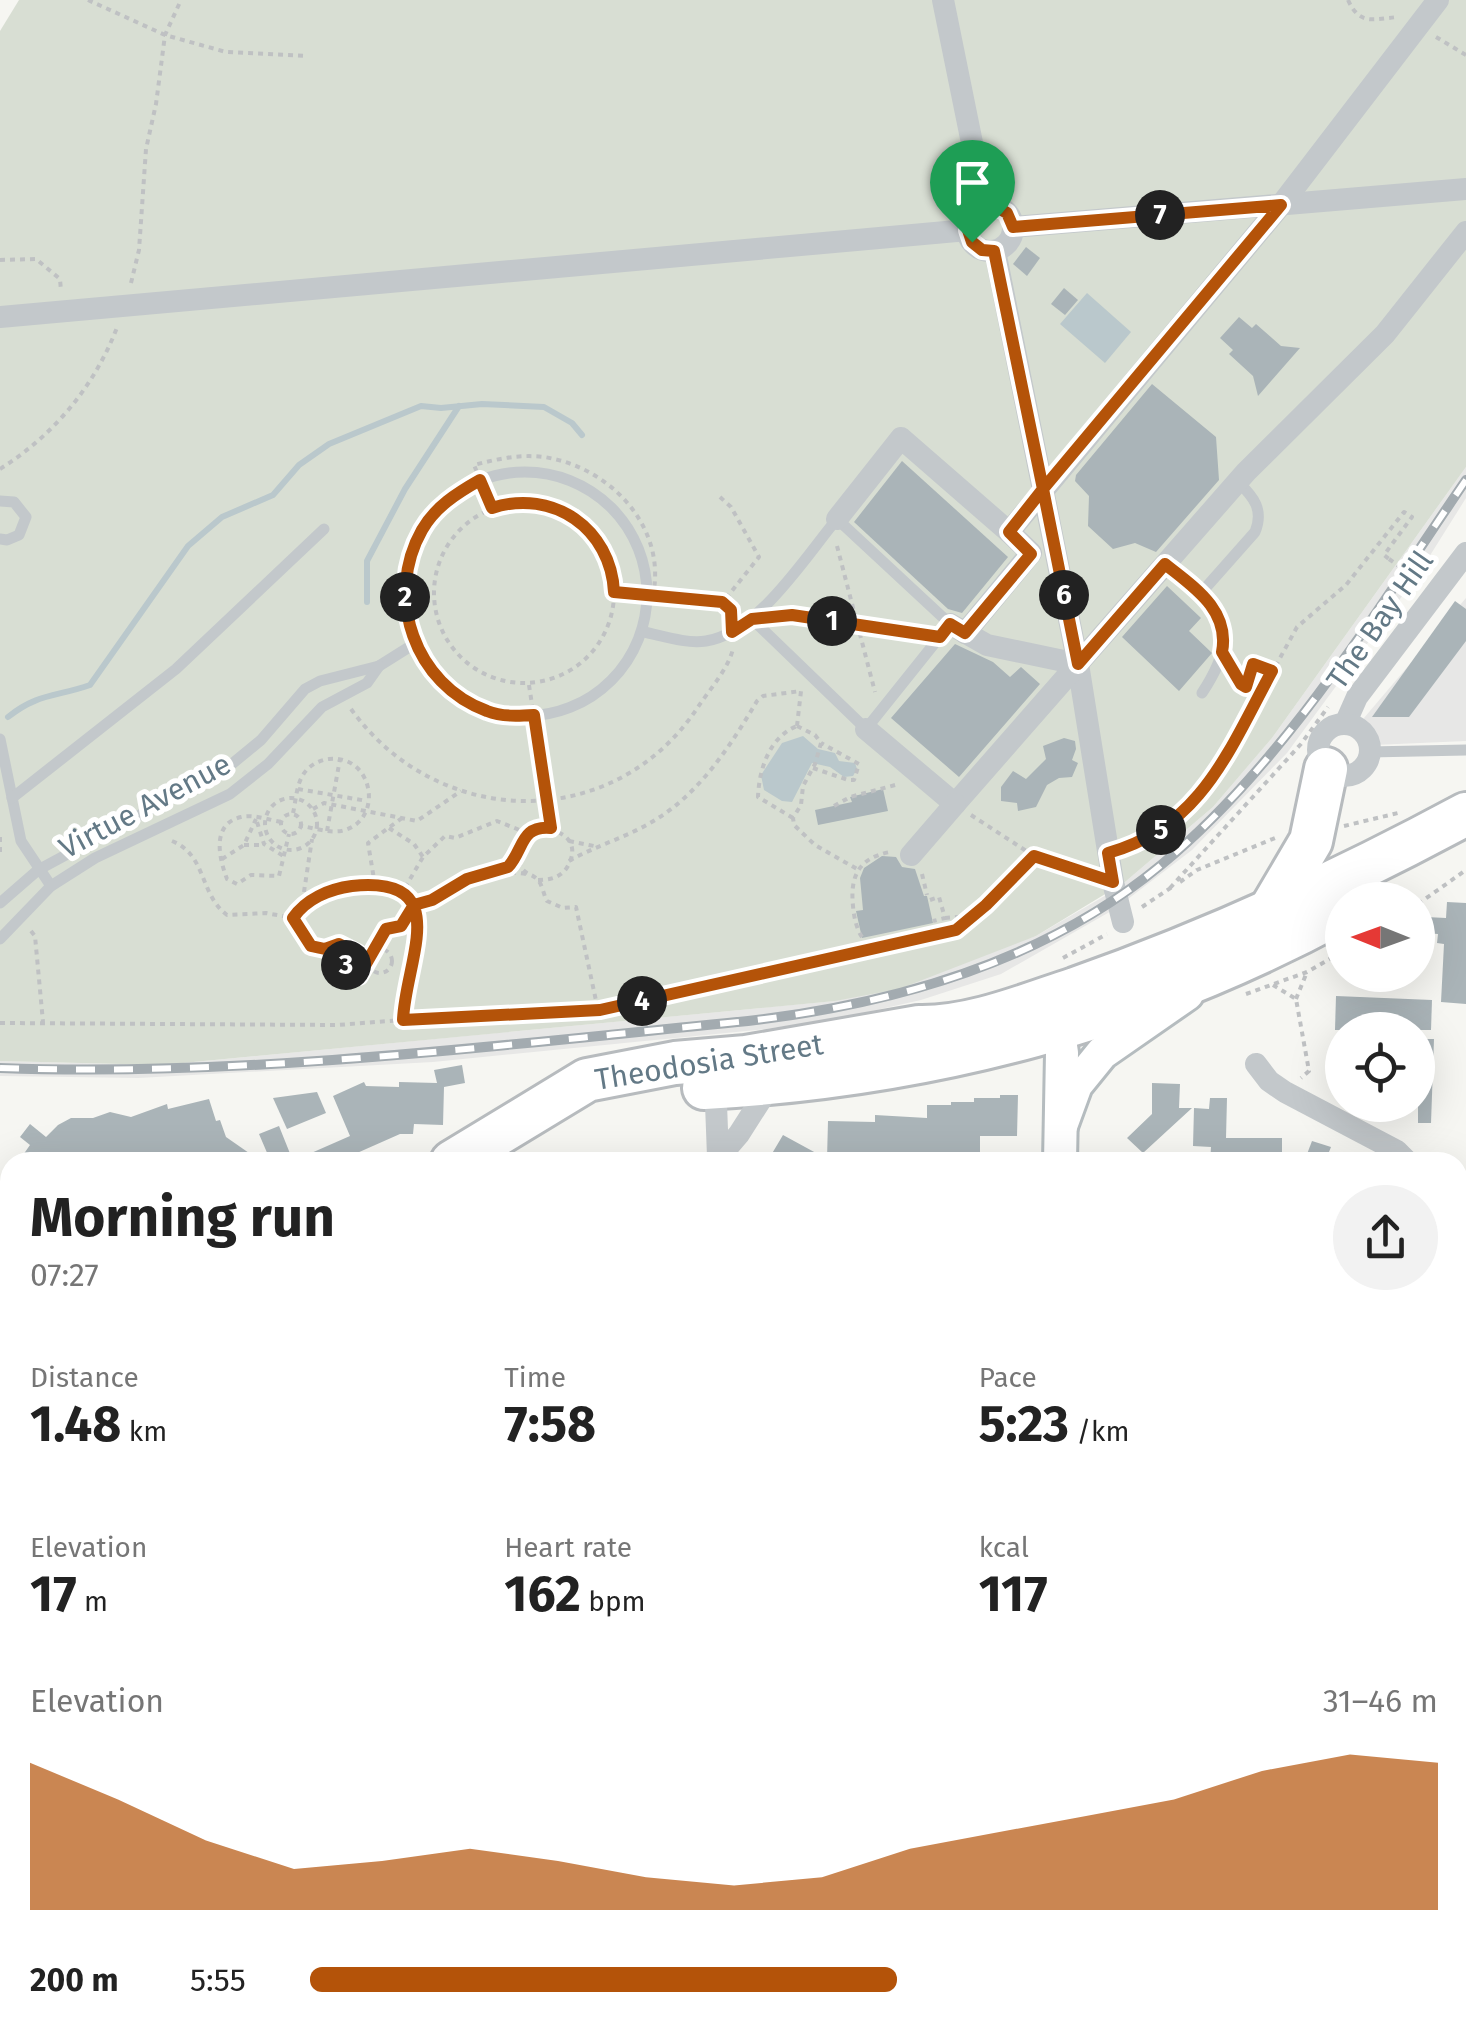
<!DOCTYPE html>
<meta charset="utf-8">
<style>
body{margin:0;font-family:"Fira Sans",sans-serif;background:#f2f2f2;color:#222;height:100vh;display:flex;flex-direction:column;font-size:38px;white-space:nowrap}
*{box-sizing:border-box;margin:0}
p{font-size:32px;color:#767676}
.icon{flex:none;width:55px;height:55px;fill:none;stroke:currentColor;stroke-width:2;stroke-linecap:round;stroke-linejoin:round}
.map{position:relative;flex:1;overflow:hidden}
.panel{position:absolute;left:0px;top:1152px;width:1468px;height:888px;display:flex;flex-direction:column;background:#fff;border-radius:30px 30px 0 0;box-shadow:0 10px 40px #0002}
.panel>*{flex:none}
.needle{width:65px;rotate:271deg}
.fabs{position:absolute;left:1325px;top:882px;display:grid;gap:20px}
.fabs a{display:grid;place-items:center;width:110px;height:110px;border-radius:50%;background:#fff;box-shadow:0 10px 40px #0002;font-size:50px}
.pin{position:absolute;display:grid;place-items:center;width:85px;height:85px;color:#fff;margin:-102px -42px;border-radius:50% 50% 50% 0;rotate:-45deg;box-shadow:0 0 10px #0007}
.pin .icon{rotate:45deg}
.km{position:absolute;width:50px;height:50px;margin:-25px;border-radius:50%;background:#222;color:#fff;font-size:28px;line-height:50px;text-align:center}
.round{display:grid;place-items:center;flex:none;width:105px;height:105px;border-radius:52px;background:#f2f2f2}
.summary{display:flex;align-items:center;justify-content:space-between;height:170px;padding:0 30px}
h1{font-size:55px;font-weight:700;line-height:75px}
.stats{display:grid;grid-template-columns:repeat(3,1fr);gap:15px;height:170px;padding:10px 30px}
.stats div{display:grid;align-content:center}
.stats b{font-size:50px;font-weight:700}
.stats small{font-size:28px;font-weight:400}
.stats p{font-size:28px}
.chart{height:280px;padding:20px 30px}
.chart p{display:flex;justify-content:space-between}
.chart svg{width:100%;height:180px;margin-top:10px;fill:#b45309;opacity:.7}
ul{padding:0 30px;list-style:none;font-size:32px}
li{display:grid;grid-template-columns:160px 120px 1fr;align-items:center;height:75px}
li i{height:25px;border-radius:12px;background:#b45309}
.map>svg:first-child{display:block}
.built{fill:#e7e7e6}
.green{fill:#d8ded3}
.water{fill:#bac8cc}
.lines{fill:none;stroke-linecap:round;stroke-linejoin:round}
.stream{stroke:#bac8cc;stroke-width:6}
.building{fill:#aab4b8}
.secondary-casing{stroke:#b5bcbf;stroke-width:38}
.highway-casing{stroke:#b7bbbe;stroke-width:48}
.path{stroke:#bfc1c3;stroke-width:4;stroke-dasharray:5 5;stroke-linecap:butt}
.lane{stroke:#c3c8cb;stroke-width:11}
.street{stroke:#c3c8cb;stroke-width:22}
.secondary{stroke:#fff;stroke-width:32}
.highway{stroke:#fff;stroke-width:42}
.rail-casing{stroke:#a3abb0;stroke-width:10}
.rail{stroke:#fff;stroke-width:6;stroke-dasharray:19;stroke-linecap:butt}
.path-bridge{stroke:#bfc1c3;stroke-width:4;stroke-dasharray:5 5;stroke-linecap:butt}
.route-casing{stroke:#fff;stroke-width:20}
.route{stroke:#b45309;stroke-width:12}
.labels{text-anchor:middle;stroke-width:10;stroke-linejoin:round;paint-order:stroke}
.street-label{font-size:30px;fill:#637986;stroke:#fff}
</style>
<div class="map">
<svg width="1466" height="2039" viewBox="0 0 1466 2039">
<rect width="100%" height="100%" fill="#f6f6f2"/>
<g class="built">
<polygon points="1466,467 1466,498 1419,573 1287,753 1192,850 1128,899 1121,888 1125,882 1213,807 1272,738"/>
<polygon points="1466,598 1466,741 1374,745 1364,718"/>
<polygon points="1108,894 1113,910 1001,974 921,1000 845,1017 766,1029 433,1062 138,1078 0,1076 0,1061 162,1065 834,1001 1036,936"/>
</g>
<polygon class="green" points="19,0 1466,0 1466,467 1272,738 1213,807 1125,882 1036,936 899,989 835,1001 162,1065 0,1061 0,31"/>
<g class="water">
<polygon points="1087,293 1131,332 1105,363 1060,324"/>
<polygon points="803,736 818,749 835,753 839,761 855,763 857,769 853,776 844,777 830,767 812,763 792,802 782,801 764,790 761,775 782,743"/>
</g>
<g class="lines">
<g class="stream">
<polyline points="367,602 367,561 405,489 459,406"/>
<path d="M8,717c30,-24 48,-20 82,-32l98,-139 34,-29 51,-22 26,-30 30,-21 92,-38 20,2 41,-4 62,3 28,16 10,12"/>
</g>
</g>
<g class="building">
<polygon points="1026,247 1040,258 1027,276 1013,264"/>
<polygon points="1064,288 1078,300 1065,315 1051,304"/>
<polygon points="1239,317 1252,328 1256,324 1281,346 1300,348 1258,396 1253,376 1229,354 1233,350 1220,338"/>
<polygon points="1152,384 1216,437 1219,480 1156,552 1135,543 1113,549 1088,526 1089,496 1075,481 1076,475"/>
<polygon points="902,461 1008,557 962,613 948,609 854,522"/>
<polygon points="1167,586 1201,618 1189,631 1212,653 1179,691 1122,637"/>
<polygon points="1455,601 1466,609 1466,641 1409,717 1372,717"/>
<polygon points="955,644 993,662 1010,677 1021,667 1040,684 959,777 891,718"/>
<polygon points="1064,738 1075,741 1076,749 1072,760 1078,763 1072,777 1059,778 1047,785 1036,807 1018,811 1017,803 1001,801 1001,787 1013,771 1026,779 1046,759 1043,746"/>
<polygon points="883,789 888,811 818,825 815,810 852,802 850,797"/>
<polygon points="882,856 896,857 902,867 915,869 924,896 927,896 933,923 862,938 856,911 863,910 860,878 864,868"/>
<polygon points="1447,902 1466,903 1466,1004 1441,1002 1444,944 1437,943 1438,934 1424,933 1426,917 1446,918"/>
<polygon points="1336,996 1432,1000 1431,1030 1335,1030"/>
<polygon points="1418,1039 1434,1039 1431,1123 1418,1123"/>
<polygon points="462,1065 465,1083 444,1087 443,1125 414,1124 413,1134 400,1134 348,1157 350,1162 271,1162 259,1134 279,1126 293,1161 350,1136 333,1096 364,1082 366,1086 399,1087 399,1082 437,1083 434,1070"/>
<polygon points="1152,1083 1180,1084 1179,1108 1192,1108 1143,1153 1127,1138 1152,1114"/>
<polygon points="317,1092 326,1113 287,1129 273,1098"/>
<polygon points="1000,1095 1018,1095 1017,1136 980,1136 980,1162 767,1162 783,1135 827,1159 828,1121 875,1122 875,1115 927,1118 927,1105 951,1105 951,1102 974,1102 974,1098 1000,1098"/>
<polygon points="1210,1098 1227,1098 1226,1138 1282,1138 1282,1162 1210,1162 1211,1147 1193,1146 1194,1108 1209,1109"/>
<polygon points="209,1099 216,1121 220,1120 226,1137 249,1153 241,1162 94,1162 84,1154 76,1162 32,1162 23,1155 30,1145 20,1137 30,1124 46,1137 58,1125 71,1118 93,1118 110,1112 131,1117 167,1104 168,1109"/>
<polygon points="1312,1141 1331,1147 1325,1162 1304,1162"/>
</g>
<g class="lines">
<g class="secondary-casing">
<g id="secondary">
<polyline points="1055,1005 1062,1053 1060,1162"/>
<polyline points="1061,1126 1076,1085 1102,1053 1187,994"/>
<polyline points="1075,2030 1075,2039"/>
</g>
</g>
<g class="highway-casing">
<g id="highway">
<polyline points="1268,914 1311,841 1326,769"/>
<path d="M704,1088c229,-13 437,-68 638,-177"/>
<path d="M452,1162l135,-82 88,-17 71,-6 173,-30c52,1 107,-22 156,-38 136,-48 265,-107 391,-175"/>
<polyline points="0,1812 10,1802"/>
</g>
</g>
<g class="path">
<polyline points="88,0 165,35 226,52 307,56"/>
<path d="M1348,0c12,26 25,19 50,17"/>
<polyline points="1436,37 1466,55"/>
<polyline points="0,260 36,259 60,279 61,291"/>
<polyline points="131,283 139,250 146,149 156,104 165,35 181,0"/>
<path d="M0,469c54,-34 95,-83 118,-144"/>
<polyline points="720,497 731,507 759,557 723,602"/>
<circle cx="524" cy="593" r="90"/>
<path d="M492,508l-18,-43c23,-6 45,-11 70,-8 66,10 123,70 109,138"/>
<polyline points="837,546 875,692"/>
<polyline points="614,592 723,602 731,615"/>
<polyline points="777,616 793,615 921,634"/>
<polyline points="1232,666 1246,687 1253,665 1272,671"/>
<polyline points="529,685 551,828"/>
<path d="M351,709c87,121 263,125 347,-2 12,-18 30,-38 35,-58"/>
<polyline points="797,726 815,735 821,743 815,764 803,786 801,805 793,818 794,825 815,845 857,869"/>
<polyline points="797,726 801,691"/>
<polyline points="813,768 848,780 854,780 859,764 821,743"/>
<polyline points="298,789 367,801"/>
<circle cx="291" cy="824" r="26"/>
<polyline points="834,806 850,797 899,784"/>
<polyline points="313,809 324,803 417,821 461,791"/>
<path d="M293,813c3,-12 3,-27 10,-38 5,-9 16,-15 26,-16 45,-5 56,63 12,72 -13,2 -27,-3 -39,-5"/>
<circle cx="291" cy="824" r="10"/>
<polyline points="971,815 1034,856 1092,875"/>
<path d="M793,818l-35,-21c1,-27 11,-60 39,-71"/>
<polyline points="257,822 264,844 285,857"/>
<path d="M281,822c-12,-2 -28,-8 -40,-5 -30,7 -22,41 -14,62l10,5 14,-9 28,1 10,-42"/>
<polyline points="1344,826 1398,813"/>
<polyline points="389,828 414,844 423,857"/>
<polyline points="327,831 340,759"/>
<polyline points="0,837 0,855"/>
<path d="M172,841c35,14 27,53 55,74l39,-2 27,5 9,-13 10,-66"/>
<polyline points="569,841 594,846"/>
<polyline points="244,845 264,845"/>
<polyline points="1128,848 1148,839 1172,822 1211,784 1297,627 1346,585 1404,512 1412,517 1384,555 1389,559"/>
<polyline points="222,859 244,845 256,819"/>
<path d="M569,861c28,-16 59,-24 86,-41 45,-27 76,-75 102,-119l6,-5 38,-5"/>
<polyline points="502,870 516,857"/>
<path d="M526,874c-55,-8 -66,17 -111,31l-12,-14 20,-34 22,-21 10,2 42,-17 30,12"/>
<polyline points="922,874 927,895"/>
<path d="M538,880c11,0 21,-2 28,-11 32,-49 -70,-55 -46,-4 4,10 12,8 18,15 4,4 6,16 9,21l16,7 13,-1 22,103"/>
<polyline points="1180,882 1197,870 1275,838"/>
<polyline points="375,885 368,843 402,818"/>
<polyline points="1170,888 1301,744 1328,707"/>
<polyline points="930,900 939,897 945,918 933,921"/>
<polyline points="1418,904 1466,870"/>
<path d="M302,905c34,-17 64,-25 101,-14"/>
<polyline points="1142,907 1172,887"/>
<polyline points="945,918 970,916"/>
<polyline points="294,920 311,946 325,949 339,944 357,953 357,958"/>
<polyline points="31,931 35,936 43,1022"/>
<path d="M862,937c-5,-7 -8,-19 -9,-31 -3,-29 5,-48 37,-54"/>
<circle cx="380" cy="961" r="12"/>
<polyline points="373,950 386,929 401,925 415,905"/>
<circle cx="355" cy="967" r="10"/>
<polyline points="1063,958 1107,934"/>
<polyline points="1273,985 1296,999 1309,1071 1301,1078"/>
<polyline points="1246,994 1307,972 1342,952"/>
<polyline points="1296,999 1307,972"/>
<polyline points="403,1018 404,999 416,948 415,905"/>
<polyline points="0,1023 337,1025 481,1014 600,1010 956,929 987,905 1034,856"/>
</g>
<g class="lane">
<circle cx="525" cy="594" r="122"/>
<polyline points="0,501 14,502 26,517 19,535 7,540 0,539"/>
<polyline points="1165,564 1201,593"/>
<path d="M644,632c19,4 42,12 62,9 52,-8 99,-84 131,-122l113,105 -84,105 -114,-110"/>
<path d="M1202,693c26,-40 31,-63 -1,-100l54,-61c9,-22 -1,-35 -17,-50"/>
<polyline points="0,739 21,841 51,886"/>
<polyline points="1369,752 1466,750"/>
<polyline points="12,798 176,669 324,529"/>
<polyline points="0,903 38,870 227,768 261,740 305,689 320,681 379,666 414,644"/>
<polyline points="0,939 51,886 95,858 230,794 268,764 322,707 367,683 379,666"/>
</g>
<g class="street">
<polyline points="943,0 985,207"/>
<circle cx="990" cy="228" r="23"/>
<polyline points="1013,227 1466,189"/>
<polyline points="995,251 1078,664 1113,882 1123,922"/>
<polyline points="0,317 968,230"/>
<polyline points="837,519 901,438 1009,532 1281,205 1438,0"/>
<polyline points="950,624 987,645 1078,664"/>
<polyline points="965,633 1031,553 1009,532"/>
<polyline points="1345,724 1357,697 1466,553"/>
<circle cx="1344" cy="750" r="26"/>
<polyline points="866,729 955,804 1246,472 1385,334 1466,232"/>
<polyline points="911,855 955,804"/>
<polyline points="1256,1064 1269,1081 1285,1092 1397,1151 1408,1162"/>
<polyline points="698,1089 716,1104 718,1156"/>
<polyline points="715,1162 739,1134 771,1084"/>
<polyline points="1458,1193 1466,1190"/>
<polyline points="74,2039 74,2030"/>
<polyline points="456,2039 456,2030"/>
</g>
<use href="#secondary" class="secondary"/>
<use href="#highway" class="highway"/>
<g class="rail-casing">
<path id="rail" d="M0,1068c250,9 499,-23 748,-47 147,-17 296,-59 413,-156 122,-100 216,-255 305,-385"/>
</g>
<use href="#rail" class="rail"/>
<polyline class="path-bridge" points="1389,559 1420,581"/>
</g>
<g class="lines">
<g class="route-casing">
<path id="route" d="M972,242l10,8 12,1 49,238 -34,43 22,22 -66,79 -15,-9 -10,13 -148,-22 -40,4 -20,13 -1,-22 -9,-8 -108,-10c-3,-63 -61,-104 -122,-84l-12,-28c-23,13 -45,27 -58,50 -38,67 -7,155 65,181 15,6 32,5 47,4l17,113c-31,-3 -27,22 -43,39l-41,12 -35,21 -18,5 -13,21 -15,3 -27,47 -7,1 -6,-7 2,-9 9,-3v-5l-18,-9 -14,5 -14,-3 -18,-28c13,-19 36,-29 59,-32 104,-11 53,75 51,134l197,-10 356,-80 30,-25 48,-49 79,26 -5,-29c93,-25 122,-105 164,-182l-19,-7 -7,23 -5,-3 -19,-32c8,-42 -28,-65 -57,-88l-87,100 -35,-175 238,-284 -268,22 -6,-14c-13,-9 -26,-9 -37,4l-2,13 4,12"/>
</g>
<use href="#route" class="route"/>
</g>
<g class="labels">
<g class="street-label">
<text transform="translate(1380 620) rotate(-55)" y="10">The Bay Hill</text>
<text transform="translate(145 806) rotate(-28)" y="10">Virtue Avenue</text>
<text transform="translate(709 1062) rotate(-9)" y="10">Theodosia Street</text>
</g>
</g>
</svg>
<div class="fabs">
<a><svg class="needle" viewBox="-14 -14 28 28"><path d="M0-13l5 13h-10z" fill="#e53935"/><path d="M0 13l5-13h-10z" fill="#767676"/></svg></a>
<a><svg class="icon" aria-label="locate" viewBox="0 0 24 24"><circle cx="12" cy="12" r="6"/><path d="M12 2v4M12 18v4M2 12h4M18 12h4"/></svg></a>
</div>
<div class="pin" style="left:972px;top:242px;background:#1e9e55"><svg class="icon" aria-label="arrive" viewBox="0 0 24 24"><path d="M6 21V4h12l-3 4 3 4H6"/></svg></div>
<b class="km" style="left:832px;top:621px">1</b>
<b class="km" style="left:405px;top:597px">2</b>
<b class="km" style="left:346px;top:965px">3</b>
<b class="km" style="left:642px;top:1001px">4</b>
<b class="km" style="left:1161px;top:830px">5</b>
<b class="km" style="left:1064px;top:595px">6</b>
<b class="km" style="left:1160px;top:215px">7</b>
<section class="panel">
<div class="summary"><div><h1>Morning run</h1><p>07:27</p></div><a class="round"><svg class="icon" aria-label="share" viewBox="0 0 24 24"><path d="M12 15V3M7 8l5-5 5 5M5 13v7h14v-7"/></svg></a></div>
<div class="stats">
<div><p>Distance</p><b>1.48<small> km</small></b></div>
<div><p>Time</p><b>7:58</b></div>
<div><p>Pace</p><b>5:23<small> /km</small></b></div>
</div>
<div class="stats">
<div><p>Elevation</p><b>17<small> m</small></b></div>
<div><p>Heart rate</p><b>162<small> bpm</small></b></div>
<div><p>kcal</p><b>117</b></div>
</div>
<div class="chart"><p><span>Elevation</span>31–46 m</p>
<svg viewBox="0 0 160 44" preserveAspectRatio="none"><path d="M0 44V8L10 17L20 27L30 34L40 32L50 29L60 32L70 36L80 38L90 36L100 29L110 25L120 21L130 17L140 10L150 6L160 8V44z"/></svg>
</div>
<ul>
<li><b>200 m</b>5:55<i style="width:52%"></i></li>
</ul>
</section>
</div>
